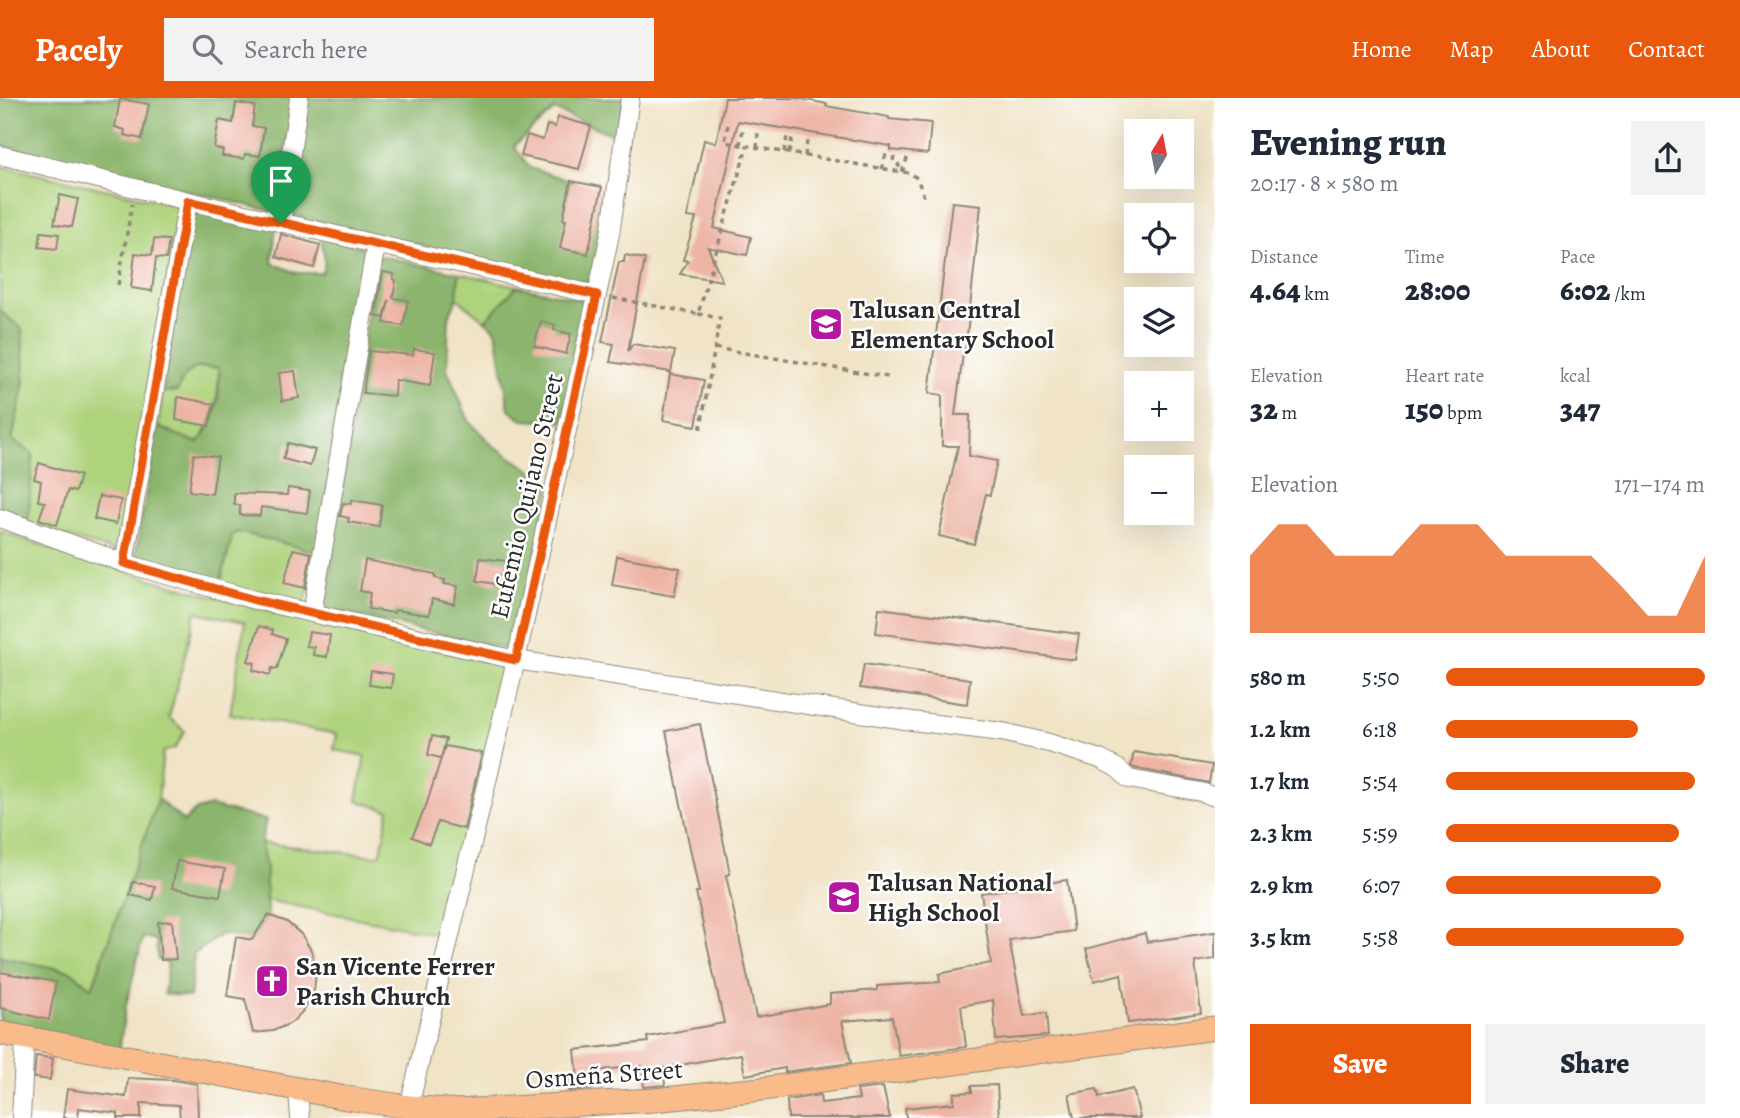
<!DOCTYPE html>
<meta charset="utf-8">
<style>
body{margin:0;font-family:Alegreya,serif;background:#f2f2f3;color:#1f2937;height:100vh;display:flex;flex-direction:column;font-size:26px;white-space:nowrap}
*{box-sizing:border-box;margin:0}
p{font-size:23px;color:#747a83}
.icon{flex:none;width:38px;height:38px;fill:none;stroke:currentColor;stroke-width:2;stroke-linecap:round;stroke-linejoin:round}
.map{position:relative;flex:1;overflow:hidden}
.drawer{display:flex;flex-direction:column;background:#fff;width:525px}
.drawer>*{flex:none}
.needle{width:46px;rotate:10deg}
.controls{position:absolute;left:1124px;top:21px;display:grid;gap:14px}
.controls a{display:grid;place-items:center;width:70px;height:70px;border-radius:0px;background:#fff;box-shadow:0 7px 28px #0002;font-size:35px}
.pin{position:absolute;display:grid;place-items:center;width:60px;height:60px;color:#fff;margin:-72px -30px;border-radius:50% 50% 50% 0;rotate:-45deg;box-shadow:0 0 7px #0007}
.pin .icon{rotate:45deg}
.round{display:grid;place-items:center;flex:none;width:74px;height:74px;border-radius:0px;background:#f2f2f3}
.overview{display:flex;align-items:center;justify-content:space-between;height:119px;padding:0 35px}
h1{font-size:38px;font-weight:800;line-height:52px}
.figures{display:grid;grid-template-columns:repeat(3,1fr);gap:10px;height:119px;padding:7px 35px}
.figures div{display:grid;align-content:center}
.figures b{font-size:30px;font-weight:800}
.figures small{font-size:19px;font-weight:400}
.figures p{font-size:19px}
.chart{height:196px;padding:14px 35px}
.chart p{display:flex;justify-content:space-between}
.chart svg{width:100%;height:126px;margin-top:7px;fill:#ea580c;opacity:.7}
.action{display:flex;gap:14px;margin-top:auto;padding:14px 35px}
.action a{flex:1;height:80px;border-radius:0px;background:#ea580c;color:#fff;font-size:28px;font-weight:800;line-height:80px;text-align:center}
.action a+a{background:#f2f2f3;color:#1f2937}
ul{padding:0 35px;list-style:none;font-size:23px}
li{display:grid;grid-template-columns:112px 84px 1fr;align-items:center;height:52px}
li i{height:18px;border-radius:9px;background:#ea580c}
header{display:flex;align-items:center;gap:42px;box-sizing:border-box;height:98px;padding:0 35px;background:#ea580c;color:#fff}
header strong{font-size:33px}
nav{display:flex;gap:38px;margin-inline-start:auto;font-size:24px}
.search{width:490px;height:63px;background:#f2f2f3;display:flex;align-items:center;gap:18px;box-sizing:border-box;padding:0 24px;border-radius:0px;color:#747a83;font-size:26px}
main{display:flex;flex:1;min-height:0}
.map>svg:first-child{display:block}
.green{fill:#afd37d;stroke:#6d7f54;stroke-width:2}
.forest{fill:#8bb56c;stroke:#5b704c;stroke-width:2}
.building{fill:#edb4a4}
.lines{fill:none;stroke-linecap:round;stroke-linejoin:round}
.minor-casing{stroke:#8e8778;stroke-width:20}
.major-casing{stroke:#8e8778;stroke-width:25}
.path{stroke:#8e8778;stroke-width:3.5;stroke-dasharray:5 5;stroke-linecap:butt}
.minor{stroke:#fff;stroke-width:18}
.major{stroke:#fabb8b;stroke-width:23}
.route-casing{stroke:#fff;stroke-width:14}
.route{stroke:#ea580c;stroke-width:9}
.labels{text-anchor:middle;stroke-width:5;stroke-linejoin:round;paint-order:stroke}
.poi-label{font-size:26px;font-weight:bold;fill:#2b2b2b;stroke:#fff;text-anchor:start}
.street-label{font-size:26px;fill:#2b2b2b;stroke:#fff}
</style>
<header>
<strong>Pacely</strong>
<div class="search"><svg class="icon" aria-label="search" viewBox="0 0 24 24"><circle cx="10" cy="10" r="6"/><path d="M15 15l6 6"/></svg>Search here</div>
<nav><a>Home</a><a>Map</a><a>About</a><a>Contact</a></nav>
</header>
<main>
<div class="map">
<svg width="1215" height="1020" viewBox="0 0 1215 1020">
<rect width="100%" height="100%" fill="#fff"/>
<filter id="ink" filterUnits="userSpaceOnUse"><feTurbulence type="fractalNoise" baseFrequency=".0143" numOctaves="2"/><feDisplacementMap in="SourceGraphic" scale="14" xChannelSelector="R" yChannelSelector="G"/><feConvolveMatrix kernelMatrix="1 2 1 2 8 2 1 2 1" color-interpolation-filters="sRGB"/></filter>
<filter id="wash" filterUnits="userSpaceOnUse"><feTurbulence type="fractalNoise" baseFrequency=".00686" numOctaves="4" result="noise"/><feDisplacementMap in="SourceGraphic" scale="28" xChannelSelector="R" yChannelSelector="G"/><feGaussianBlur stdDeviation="1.57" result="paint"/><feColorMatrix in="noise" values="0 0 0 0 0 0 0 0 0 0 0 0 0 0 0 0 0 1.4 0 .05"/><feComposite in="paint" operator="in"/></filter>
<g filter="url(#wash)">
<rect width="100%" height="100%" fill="#f0e3c6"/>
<g class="green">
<polygon points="0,68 181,108 120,455 28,427 12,342 24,283 22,231 0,213"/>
<polygon points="459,175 517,188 485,223 457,200"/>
<path d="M199,268l20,2c-1,28 -2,54 -22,75l-39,-16 5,-35 14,-1 10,-20z"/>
<path d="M0,433c164,59 334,95 504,135l2,15 -63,251 -11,1 -166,-33v-31l-5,-26 115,13 5,-3 8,-43 -32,-9 8,-45 -31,-6 3,-16 -107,-20 15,-92 -49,-10 -27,106 16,13 -10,17 -12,4 -5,47 -66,189 -22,-17 -70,-14z"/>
<polygon points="239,433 318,454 304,508 220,487 232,438"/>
</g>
<g class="forest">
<polygon points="0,0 295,0 275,114 0,47"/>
<polygon points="303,0 625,0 616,38 554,12 514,48 530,70 574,84 608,101 592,183 579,185 292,117 288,105"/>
<path d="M192,111l84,18 -4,36 25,10h25l3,-11 -4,-26 43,12 3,7 -49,297 -80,-20 -6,4 -12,49 -85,-28 23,-130 40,16c19,-21 22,-48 21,-75 -27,-3 -30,-1 -42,23l-14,1z"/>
<polygon points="380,158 459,175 457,200 449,218 447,271 469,323 492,347 551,385 515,553 328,511 325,507 376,160"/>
<polygon points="517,188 578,201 589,206 563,324 523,322 509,311 496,232 485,223"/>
<polygon points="0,213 22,231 24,283 12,342 33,356 28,427 0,416"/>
<polygon points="158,701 184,724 194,713 210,708 266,722 261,745 266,771 266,802 268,818 252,842 222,836 194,856 190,899 164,896 168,864 158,862 156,842 143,839 125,911 119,954 0,930 0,859 70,873 92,890"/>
</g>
<g id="blocks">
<g class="building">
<polygon points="725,0 796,0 827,6 826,8 889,19 889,21 931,25 928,56 891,52 891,48 738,23 714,130 751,139 747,157 708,149 722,183 680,176 688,163 683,162 696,120 687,119 704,42 716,45"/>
<polygon points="120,1 149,6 142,41 124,37 125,32 115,29"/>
<polygon points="236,5 255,8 252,28 264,30 260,58 245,56 244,61 222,58 223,52 214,50 219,22 233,25"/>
<polygon points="558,19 591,28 579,71 521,58 527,37 543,42 547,27 555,29"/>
<polygon points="571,83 602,89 588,156 560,150 566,122 563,121"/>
<polygon points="60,97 78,101 72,129 54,126"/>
<polygon points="952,104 981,107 965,256 963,256 955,317 970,317 969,358 997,363 990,397 986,396 974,446 939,438 958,348 942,348 942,297 929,295"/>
<polygon points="41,134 59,136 57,151 39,149"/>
<polygon points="281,136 320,147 314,170 276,159"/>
<polygon points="154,141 169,142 166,161 156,160 152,193 131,190 135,155 152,157"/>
<polygon points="625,157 645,161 628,253 633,246 675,253 671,274 610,264 614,246 602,244 619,164 624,164"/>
<polygon points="383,174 394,176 393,181 396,182 393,200 408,202 403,228 384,225 389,202 384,220 375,218"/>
<polygon points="541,223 555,227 554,232 571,236 566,256 534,248"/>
<polygon points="414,251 435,254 430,288 395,282 394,298 363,295 369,253 413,257"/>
<polygon points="295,273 299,300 282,303 279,275"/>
<polygon points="670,276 704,282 696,328 663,322"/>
<polygon points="178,299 214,306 209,328 176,322"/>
<polygon points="288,345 315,352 310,368 283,361"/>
<polygon points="194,356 218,359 212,396 189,393"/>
<polygon points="39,365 80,378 75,394 68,392 57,427 39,421 45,404 38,403 41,383 34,381"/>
<polygon points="288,390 310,393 307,415 261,409 260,418 240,417 240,407 234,406 234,395 287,397"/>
<polygon points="99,398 121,402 116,426 94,421"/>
<polygon points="352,402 382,407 379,429 348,424 349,420 340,418 343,405 351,406"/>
<polygon points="293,451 311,455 305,490 284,485"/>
<polygon points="617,458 680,470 674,498 612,487"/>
<polygon points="480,460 507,463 504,479 497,478 496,486 477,483"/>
<polygon points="365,462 435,476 435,480 445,482 444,486 458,488 454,506 432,501 429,517 395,512 394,515 368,511 370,495 360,493"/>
<polygon points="879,510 1079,536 1075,562 876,535"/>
<polygon points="259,528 273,532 272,536 286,541 277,571 272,570 270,577 253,572 255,565 248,563"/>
<polygon points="309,534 330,537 327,559 313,557 314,549 306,548"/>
<polygon points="864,566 970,581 967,606 860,590"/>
<polygon points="371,573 393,576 391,590 369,587"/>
<polygon points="700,626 730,776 726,777 756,919 830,906 830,896 877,892 877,888 940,884 939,876 991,865 981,795 1067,782 1074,833 1009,842 1024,918 1046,915 1048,938 996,942 993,902 961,908 966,949 899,958 892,919 842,923 851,965 785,974 785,970 745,977 741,956 663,970 665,987 644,989 642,968 592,973 593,991 569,993 569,982 578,982 575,952 648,944 647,939 724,925 696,794 699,794 666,633"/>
<polygon points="432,638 446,641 441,660 428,657"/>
<polygon points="445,648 482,655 464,731 438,724 429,746 412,739 426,708"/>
<polygon points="1134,654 1212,667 1209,685 1134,670 1131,668"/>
<polygon points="177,763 225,771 220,798 172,790"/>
<polygon points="133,784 155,788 152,802 130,797"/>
<polygon points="268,817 287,824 302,837 312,854 316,873 314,893 305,911 291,925 273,933 253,935 245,901 227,898 236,839 252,842"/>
<polygon points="172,823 176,861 161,862 158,824"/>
<polygon points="1215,834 1215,861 1195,864 1201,915 1128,925 1121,876 1094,883 1086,851 1145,835 1147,844"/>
<polygon points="0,874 56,884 49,922 0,910"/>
<polygon points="36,958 53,960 50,982 34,980"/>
<polygon points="128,980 173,982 197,986 198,1020 180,1020 179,1007 141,1005 141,1020 118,1020 118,1015 79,1010 78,1020 63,1020 67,991 126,999"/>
<polygon points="997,987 999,1020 906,1020 905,1010 954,1005 954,995 972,994 971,988"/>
<polygon points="883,989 890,1020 788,1020 787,1002 820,997 821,1005 859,1001 857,992"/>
<polygon points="1097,991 1099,999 1133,991 1140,1020 1074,1020 1069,996"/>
</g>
</g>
</g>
<g filter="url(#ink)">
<use href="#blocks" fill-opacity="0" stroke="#8e8778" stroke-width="2"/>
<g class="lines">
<g class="minor-casing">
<g id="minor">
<polyline points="0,57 188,103 597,197"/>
<polyline points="281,125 299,0"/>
<polyline points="0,420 124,465 255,502 516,562 912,623 1002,634 1049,645 1100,661 1117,670 1129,681 1201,694 1215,699"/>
<polyline points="124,465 188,103"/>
<polyline points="312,515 376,146"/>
<polyline points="298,992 300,1020"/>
<polyline points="409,1009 516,562 597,197 610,136 630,0"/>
<polyline points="21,1020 25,940"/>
</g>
</g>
<g class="major-casing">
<polyline id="major" points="0,935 346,1000 409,1009 458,1013 654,1002 762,991 1215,930"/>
</g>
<g class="path">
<polyline points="728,27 725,44 747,48"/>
<polyline points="740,47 743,31"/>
<polyline points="757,50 758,34"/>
<polyline points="784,54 787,39"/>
<polyline points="789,55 792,40"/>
<polyline points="805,58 807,43"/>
<polyline points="894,58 893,63 899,67 898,73"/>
<polyline points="882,71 886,56"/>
<polyline points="902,74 908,58"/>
<polyline points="118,187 132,106"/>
<polyline points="613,200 698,216 747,48 909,75 917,80 925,101"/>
<polyline points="698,216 720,220 700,334"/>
<polyline points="715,250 888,279"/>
</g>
<use href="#minor" class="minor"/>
<use href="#major" class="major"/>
</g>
</g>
<g class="lines" filter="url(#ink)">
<g class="route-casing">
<polygon id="route" points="188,103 597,197 516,562 255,502 124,465"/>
</g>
<use href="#route" class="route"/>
</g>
<defs>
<g id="school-square" transform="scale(1.75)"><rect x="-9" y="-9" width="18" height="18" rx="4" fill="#b5179e" stroke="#fff"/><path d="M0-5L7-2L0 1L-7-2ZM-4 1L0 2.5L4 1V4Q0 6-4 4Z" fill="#fff"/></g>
<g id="church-square" transform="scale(1.75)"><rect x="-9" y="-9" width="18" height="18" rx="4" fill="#b5179e" stroke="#fff"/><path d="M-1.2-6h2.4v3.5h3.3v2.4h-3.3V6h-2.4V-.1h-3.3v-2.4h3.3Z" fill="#fff"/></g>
</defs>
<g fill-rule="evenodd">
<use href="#school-square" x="826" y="226"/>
<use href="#school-square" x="844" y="799"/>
<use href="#church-square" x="272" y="883"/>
</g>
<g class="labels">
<g class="poi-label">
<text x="850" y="220">Talusan Central<tspan x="850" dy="30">Elementary School</tspan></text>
<text x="868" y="793">Talusan National<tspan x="868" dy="30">High School</tspan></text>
<text x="296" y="877">San Vicente Ferrer<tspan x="296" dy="30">Parish Church</tspan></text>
</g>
<g class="street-label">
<text transform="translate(526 398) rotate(-77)" y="9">Eufemio Quijano Street</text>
<text transform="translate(604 976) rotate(-4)" y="9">Osmeña Street</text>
</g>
</g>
</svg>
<div class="controls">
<a><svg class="needle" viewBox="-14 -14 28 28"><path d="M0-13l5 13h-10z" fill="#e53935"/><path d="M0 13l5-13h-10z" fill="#747a83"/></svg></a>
<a><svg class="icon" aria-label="locate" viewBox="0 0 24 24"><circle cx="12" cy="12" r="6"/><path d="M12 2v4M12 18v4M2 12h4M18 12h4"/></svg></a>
<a><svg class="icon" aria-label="layers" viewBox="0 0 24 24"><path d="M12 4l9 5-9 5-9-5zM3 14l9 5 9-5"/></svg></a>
<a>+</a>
<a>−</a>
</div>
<div class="pin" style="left:281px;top:125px;background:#1e9e55"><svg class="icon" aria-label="arrive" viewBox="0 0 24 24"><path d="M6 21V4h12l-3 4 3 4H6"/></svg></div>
</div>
<section class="drawer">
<div class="overview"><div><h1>Evening run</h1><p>20:17 · 8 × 580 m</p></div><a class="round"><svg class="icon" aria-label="share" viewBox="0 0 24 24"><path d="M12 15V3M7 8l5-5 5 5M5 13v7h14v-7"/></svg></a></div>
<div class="figures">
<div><p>Distance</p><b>4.64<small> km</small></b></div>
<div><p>Time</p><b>28:00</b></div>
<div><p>Pace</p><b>6:02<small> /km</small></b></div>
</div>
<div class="figures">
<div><p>Elevation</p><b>32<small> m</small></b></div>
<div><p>Heart rate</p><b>150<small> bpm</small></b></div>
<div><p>kcal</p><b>347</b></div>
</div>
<div class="chart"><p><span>Elevation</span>171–174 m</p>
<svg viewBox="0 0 160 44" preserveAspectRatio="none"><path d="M0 44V17L10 6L20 6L30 17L40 17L50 17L60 6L70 6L80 6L90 17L100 17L110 17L120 17L130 27L140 38L150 38L160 17V44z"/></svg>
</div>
<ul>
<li><b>580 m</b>5:50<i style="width:100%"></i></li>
<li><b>1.2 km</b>6:18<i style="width:74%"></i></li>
<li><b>1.7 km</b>5:54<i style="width:96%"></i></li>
<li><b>2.3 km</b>5:59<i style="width:90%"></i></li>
<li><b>2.9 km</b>6:07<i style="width:83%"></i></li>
<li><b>3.5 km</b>5:58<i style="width:92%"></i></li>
</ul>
<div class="action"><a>Save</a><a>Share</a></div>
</section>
</main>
